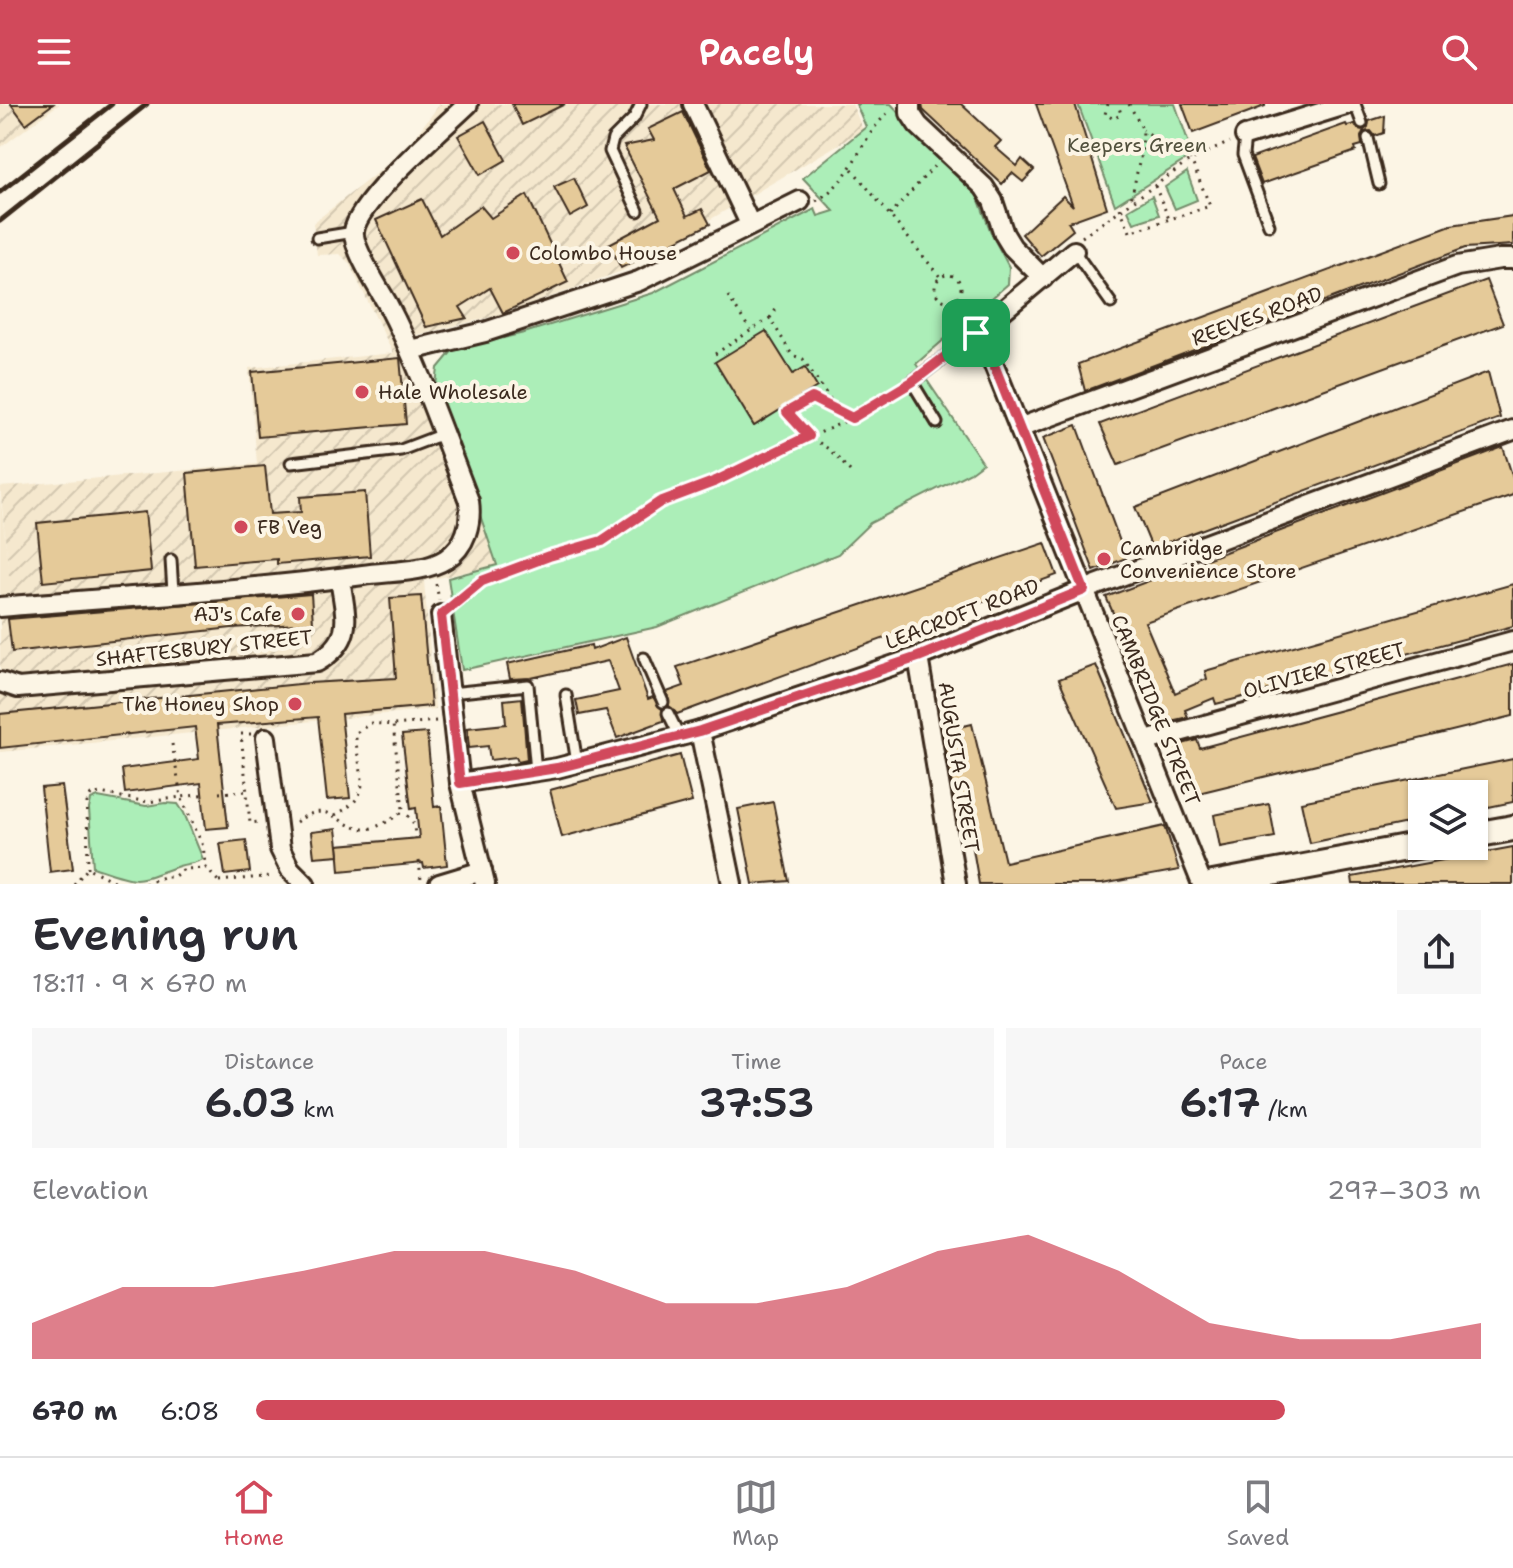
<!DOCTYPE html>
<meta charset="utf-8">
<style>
body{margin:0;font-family:"Shantell Sans",sans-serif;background:#f7f7f7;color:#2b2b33;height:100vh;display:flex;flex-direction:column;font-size:30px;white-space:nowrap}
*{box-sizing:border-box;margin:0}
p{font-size:26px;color:#7c7c81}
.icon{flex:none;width:44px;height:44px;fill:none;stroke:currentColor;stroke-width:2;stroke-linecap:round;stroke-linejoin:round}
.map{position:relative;height:780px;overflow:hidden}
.panel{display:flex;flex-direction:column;background:#fff;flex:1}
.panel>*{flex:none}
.controls{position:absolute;left:1408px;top:676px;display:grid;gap:16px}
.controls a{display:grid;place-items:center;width:80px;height:80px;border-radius:0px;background:#fff;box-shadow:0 2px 6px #0004;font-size:40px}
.pin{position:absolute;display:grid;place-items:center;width:68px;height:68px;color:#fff;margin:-34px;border-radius:16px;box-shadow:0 4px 12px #0006}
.round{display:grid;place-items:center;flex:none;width:84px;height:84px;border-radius:0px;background:#f7f7f7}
.overview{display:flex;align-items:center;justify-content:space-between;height:136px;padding:0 32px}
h1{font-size:44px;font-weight:600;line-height:60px}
.stats{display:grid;grid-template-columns:repeat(3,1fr);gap:12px;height:136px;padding:8px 32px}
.stats div{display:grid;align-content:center;border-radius:0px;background:#f7f7f7;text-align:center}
.stats b{font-size:40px;font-weight:600}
.stats small{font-size:22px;font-weight:400}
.stats p{font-size:22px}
.chart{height:224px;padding:16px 32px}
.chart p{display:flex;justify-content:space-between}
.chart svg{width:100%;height:144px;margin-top:8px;fill:#d1495b;opacity:.7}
ul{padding:0 32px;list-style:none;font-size:26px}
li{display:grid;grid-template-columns:128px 96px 1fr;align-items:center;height:60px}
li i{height:20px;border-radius:10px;background:#d1495b}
header{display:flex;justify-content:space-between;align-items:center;height:104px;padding:0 32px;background:#d1495b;color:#fff;font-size:36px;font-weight:600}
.tabs{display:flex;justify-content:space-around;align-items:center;height:112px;border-top:2px solid #e1e1e2;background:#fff;font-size:22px;color:#7c7c81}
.tabs a{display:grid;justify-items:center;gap:4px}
.tabs .selected{color:#d1495b}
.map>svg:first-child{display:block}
.built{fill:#f5e8ce}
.industrial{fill:url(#industrial-furrows)}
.green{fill:#aceeb8;stroke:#748c6b;stroke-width:2}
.building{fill:#e5ca99;stroke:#3b2a1e;stroke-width:2}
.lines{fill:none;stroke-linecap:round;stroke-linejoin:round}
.service-casing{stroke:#3b2a1e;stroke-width:15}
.minor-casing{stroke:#3b2a1e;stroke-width:24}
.tertiary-casing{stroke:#3b2a1e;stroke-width:30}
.path{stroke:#3b2a1e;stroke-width:3;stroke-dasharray:2 6;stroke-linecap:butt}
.service{stroke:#fcf5e5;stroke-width:9}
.minor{stroke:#fcf5e5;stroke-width:18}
.tertiary{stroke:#fcf5e5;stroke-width:24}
.rail{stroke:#3b2a1e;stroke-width:5}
.route-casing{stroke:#fff;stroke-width:16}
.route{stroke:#d1495b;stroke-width:10}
.poi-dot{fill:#d1495b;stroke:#fcf5e5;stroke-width:3}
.labels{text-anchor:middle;stroke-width:8;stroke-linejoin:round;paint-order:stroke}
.park-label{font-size:20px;fill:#52513d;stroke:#fcf5e5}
.poi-label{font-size:20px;fill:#3b2a1e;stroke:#fcf5e5;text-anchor:start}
.street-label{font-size:20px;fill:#3b2a1e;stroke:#fcf5e5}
</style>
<header><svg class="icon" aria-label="menu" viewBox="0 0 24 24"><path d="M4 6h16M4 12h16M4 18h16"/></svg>Pacely<svg class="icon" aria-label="search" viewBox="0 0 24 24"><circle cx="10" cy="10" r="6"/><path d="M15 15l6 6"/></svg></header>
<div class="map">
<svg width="1513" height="780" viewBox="0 0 1513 780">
<defs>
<pattern id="industrial-furrows" width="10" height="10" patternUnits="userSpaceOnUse" patternTransform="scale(2)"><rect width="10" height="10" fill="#f5e8ce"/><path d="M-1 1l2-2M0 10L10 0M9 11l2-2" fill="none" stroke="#d3c7b0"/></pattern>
</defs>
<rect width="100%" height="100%" fill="#fcf5e5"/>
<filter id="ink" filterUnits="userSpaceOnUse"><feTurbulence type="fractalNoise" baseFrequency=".0125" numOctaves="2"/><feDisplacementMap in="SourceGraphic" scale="16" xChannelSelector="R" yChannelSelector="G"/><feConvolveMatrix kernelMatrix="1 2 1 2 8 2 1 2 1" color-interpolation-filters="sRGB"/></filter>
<g filter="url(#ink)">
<polygon class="built" points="0,391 12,492 0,494"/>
<g class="industrial">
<polygon points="0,0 59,0 0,44"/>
<polygon points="440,0 852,0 863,26 622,167 503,210 412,232 498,461 424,477 435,605 0,648 0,494 11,492 0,383 257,360 249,264 393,249 349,159 340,150 317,151 313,119 402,49"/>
</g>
<g class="green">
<polygon points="856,0 891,0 977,91 992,131 1009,163 1008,180 916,260 983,359 971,368 870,419 838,450 657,523 462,566 448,474 497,461 436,282 438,264 453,246 524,229 653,189 815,105 818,112 834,107 803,74 866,23"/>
<polygon points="1078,0 1175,0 1193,51 1115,101"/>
<polygon points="1187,68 1197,96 1175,105 1165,83"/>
<polygon points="1152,92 1159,111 1134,119 1128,106"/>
<path d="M98,693l48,9 19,-3 13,1 6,9 19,46c-8,5 -15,4 -24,7 -48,16 -35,18 -86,1l-4,-58 2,-9z"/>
</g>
<g class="building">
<polygon points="11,0 53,0 26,20"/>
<polygon points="512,0 565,0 522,21"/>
<polygon points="922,0 961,0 1001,37 995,43 1017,62 1022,55 1034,66 1023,78 1012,69 1002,80 923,6"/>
<polygon points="1036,0 1075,0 1107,104 1068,118 1073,126 1041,152 1022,130 1063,92 1073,102"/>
<polygon points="1182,0 1265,0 1265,2 1193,29"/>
<polygon points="683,8 711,66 674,85 687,112 702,105 710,120 621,164 609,140 660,113 624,42 654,36 648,25"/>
<polygon points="1385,12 1384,29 1375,32 1371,27 1363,28 1361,33 1362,41 1355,43 1356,47 1262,80 1252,54 1346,20 1347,22 1355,20 1358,25 1364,26 1368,23 1369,17"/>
<polygon points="485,17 506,56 480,71 458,32"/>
<polygon points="574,74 588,103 570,113 554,83"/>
<polygon points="527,91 568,178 503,209 490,184 460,203 467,214 426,223 376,116 422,95 440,131 481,102 491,114"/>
<polygon points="1513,112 1513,141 1465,144 1085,287 1078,260 1451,121"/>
<polygon points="1486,176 1503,220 1118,361 1100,320"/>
<polygon points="766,227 793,270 805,263 817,283 754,322 715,258"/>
<polygon points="400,254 406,320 258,333 252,268"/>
<polygon points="1488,268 1500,314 1152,444 1135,403"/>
<polygon points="1077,321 1126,454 1094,467 1043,334"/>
<polygon points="1503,343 1513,374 1513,391 1145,518 1175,589 1207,575 1205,567 1513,480 1513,522 1216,600 1214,594 1185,606 1188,613 1158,620 1153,599 1106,493"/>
<polygon points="265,362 270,410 301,408 300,393 365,388 370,452 277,460 277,455 195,462 187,369"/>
<polygon points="145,408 151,467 43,478 37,419"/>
<polygon points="1045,439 1057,471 677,610 669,602 667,588 684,582 677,563"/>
<polygon points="311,490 313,519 232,524 12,548 8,515"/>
<polygon points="421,492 431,602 341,610 350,694 327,696 318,613 217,621 228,723 206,725 201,679 125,689 122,665 199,655 195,623 0,644 0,610 309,579 396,574 390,494"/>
<polygon points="626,533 648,595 653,593 662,605 663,617 617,634 606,606 579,611 576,596 619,587 608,557 531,574 510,575 507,560 591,541 592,546"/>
<polygon points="1513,560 1513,612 1186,692 1167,644 1197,636 1200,644"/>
<polygon points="1096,561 1153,698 1116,704 1059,575"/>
<polygon points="522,594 527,656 518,658 516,653 490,656 488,642 469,644 467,624 506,620 504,596"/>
<polygon points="972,620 1005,758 1165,722 1179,766 1102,780 979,780 972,739 962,741 943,627"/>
<polygon points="427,629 434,703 441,702 447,761 424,764 423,759 340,767 338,741 419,734 416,704 411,705 402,631"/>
<polygon points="680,651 692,698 562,733 550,686"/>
<polygon points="1513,655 1513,698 1474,706 1474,690 1422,690 1422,716 1310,739 1301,698"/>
<polygon points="62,682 73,765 50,768 41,684"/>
<polygon points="773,698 789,777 753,780 738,705"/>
<polygon points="1269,700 1275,733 1220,743 1214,711"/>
<polygon points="336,725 339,751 314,753 311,728"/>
<polygon points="246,736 250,768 225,771 220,739"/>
<polygon points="1513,743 1513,780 1353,780 1352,773"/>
</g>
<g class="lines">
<g class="service-casing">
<g id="service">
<polyline points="1355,0 1362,19"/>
<polyline points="1245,32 1243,51 1269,121"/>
<polyline points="1368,34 1379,80"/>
<polyline points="638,107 610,47 613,35 634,14 641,0"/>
<polyline points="317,134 354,128"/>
<polyline points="1074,147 1111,199"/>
<polyline points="937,319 912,278 976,229"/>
<polyline points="291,359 401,346 443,330"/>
<polyline points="171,456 173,488"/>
<polyline points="644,554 663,598"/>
<polyline points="450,589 528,581 536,667"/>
<polyline points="566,591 577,659"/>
<polyline points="668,609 680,633"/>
</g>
</g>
<g class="minor-casing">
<g id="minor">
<polyline points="693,0 750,120"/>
<polyline points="910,0 910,9 918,21 984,83 993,97 1004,130 1012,143 1043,174"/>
<polyline points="1245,32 1349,0"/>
<polyline points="1074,147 976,229 988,246 1202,780"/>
<polyline points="411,246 485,228 639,177 800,97"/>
<polyline points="1019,324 1457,162 1500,155 1513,155"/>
<path d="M0,503c121,-10 243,-16 363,-32 26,-4 61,-2 83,-16 20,-13 26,-36 23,-58 -26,-67 -49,-135 -82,-198 -9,-16 -35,-56 -33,-72 4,-30 89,-103 114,-127"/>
<polyline points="441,511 460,679 485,780"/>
<polyline points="918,553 956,780"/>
<path d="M0,578l18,6 299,-26c39,-23 28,-46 23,-84"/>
<polyline points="700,627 732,780"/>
<polyline points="266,634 280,745 290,765 305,780"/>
<polyline points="1146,637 1513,537"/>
<polyline points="460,679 557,664 700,627 918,553 1094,482 1513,326"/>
<polyline points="439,780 482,767"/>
</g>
</g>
<g class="tertiary-casing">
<g id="tertiary">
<polyline points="1474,731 1513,724"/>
<polyline points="1213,780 1422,741"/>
</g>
</g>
<g class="path">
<polyline points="1108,0 1105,10 1114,15 1121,10 1118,0"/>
<polyline points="1129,0 1143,26 1142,45 1131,96"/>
<polyline points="852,65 941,174"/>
<polyline points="1155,82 1169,115"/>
<path d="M816,97c40,-23 42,-63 75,-91"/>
<polyline points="1120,104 1130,128 1210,102 1191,56 1143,26"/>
<polyline points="890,111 936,60"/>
<polyline points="1082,133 1191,56 1230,38"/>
<circle cx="948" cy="184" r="13"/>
<polyline points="728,192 750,226"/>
<polyline points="957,193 984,200"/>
<polyline points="770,214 779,201"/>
<polyline points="715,250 770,214 792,251 803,255 837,306"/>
<polyline points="850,367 830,346 809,332 787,308 812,294 852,314"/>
<polyline points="436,480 439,496"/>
<polyline points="454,500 482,477 549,452 602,437 660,398 716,377 852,314 902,284"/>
<polyline points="251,630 241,630 250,719 259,718"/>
<polyline points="172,640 181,693 207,690"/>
<polyline points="219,689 247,687"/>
<path d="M400,709c15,3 14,12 15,25"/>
<path d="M335,711c45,-23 20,-42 21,-82l15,-10 22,2 43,-4"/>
<path d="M296,718c36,-26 42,8 70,7 11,-1 26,-9 34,-16l3,-4 -10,-84"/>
<polyline points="419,757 421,776"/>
<polyline points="88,764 87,699 91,691 100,689 148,698 181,693 203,742 206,764"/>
<polyline points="219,777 274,772"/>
<polyline points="74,780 88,764 119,780"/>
<polyline points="145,780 163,773 173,773 184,765 206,764 221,780"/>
</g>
<use href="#service" class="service"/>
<use href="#minor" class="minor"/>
<use href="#tertiary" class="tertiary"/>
<g class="rail">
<polyline points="0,88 112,0"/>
<polyline points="0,117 147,0"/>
</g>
</g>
</g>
<g class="lines" filter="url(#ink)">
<g class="route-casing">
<polygon id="route" points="976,229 988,246 1084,486 918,553 700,627 557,664 460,679 441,511 482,477 549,452 602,437 660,398 716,377 809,332 787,308 812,294 852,314 912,278"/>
</g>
<use href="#route" class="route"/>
</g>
<g class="poi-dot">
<circle cx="513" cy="149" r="8"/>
<circle cx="362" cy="288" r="8"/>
<circle cx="241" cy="423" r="8"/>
<circle cx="1104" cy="455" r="8"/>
<circle cx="298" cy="510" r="8"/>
<circle cx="295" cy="600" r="8"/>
</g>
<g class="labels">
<g class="park-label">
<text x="1137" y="48">Keepers Green</text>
</g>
<g class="poi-label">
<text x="529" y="156">Colombo House</text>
<text x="378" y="295">Hale Wholesale</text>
<text x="257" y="430">FB Veg</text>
<text x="1120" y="451">Cambridge<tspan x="1120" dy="23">Convenience Store</tspan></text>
<text x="282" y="517" text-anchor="end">AJ's Cafe</text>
<text x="279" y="607" text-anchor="end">The Honey Shop</text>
</g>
<g class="street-label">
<text transform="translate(1257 212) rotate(-20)" y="7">REEVES ROAD</text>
<text transform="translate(962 510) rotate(-21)" y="7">LEACROFT ROAD</text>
<text transform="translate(204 544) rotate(-6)" y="7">SHAFTESBURY STREET</text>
<text transform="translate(1324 566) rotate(-15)" y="7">OLIVIER STREET</text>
<text transform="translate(1156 606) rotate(68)" y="7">CAMBRIDGE STREET</text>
<text transform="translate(959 663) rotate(81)" y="7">AUGUSTA STREET</text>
</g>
</g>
</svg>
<div class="controls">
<a><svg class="icon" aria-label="layers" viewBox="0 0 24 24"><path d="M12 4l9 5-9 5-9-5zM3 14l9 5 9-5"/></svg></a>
</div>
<div class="pin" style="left:976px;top:229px;background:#1e9e55"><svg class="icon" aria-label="arrive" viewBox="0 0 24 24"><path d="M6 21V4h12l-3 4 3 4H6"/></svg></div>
</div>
<section class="panel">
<div class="overview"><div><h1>Evening run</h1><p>18:11 · 9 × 670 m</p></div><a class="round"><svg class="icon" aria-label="share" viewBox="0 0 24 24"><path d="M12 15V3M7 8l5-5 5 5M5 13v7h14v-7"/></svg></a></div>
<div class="stats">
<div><p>Distance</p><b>6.03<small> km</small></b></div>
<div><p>Time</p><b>37:53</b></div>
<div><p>Pace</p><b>6:17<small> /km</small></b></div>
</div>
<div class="chart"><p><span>Elevation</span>297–303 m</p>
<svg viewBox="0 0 160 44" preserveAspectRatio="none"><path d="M0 44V33L10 22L20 22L30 17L40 11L50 11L60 17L70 27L80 27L90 22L100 11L110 6L120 17L130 33L140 38L150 38L160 33V44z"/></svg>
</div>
<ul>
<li><b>670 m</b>6:08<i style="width:84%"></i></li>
</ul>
</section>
<nav class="tabs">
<a class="selected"><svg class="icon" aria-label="home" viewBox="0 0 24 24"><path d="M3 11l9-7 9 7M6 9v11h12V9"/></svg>Home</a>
<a><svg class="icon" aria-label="map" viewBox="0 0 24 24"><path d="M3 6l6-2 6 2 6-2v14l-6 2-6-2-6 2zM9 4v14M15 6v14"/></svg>Map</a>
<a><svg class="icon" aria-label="saved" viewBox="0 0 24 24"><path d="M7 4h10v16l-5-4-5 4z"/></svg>Saved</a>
</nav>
